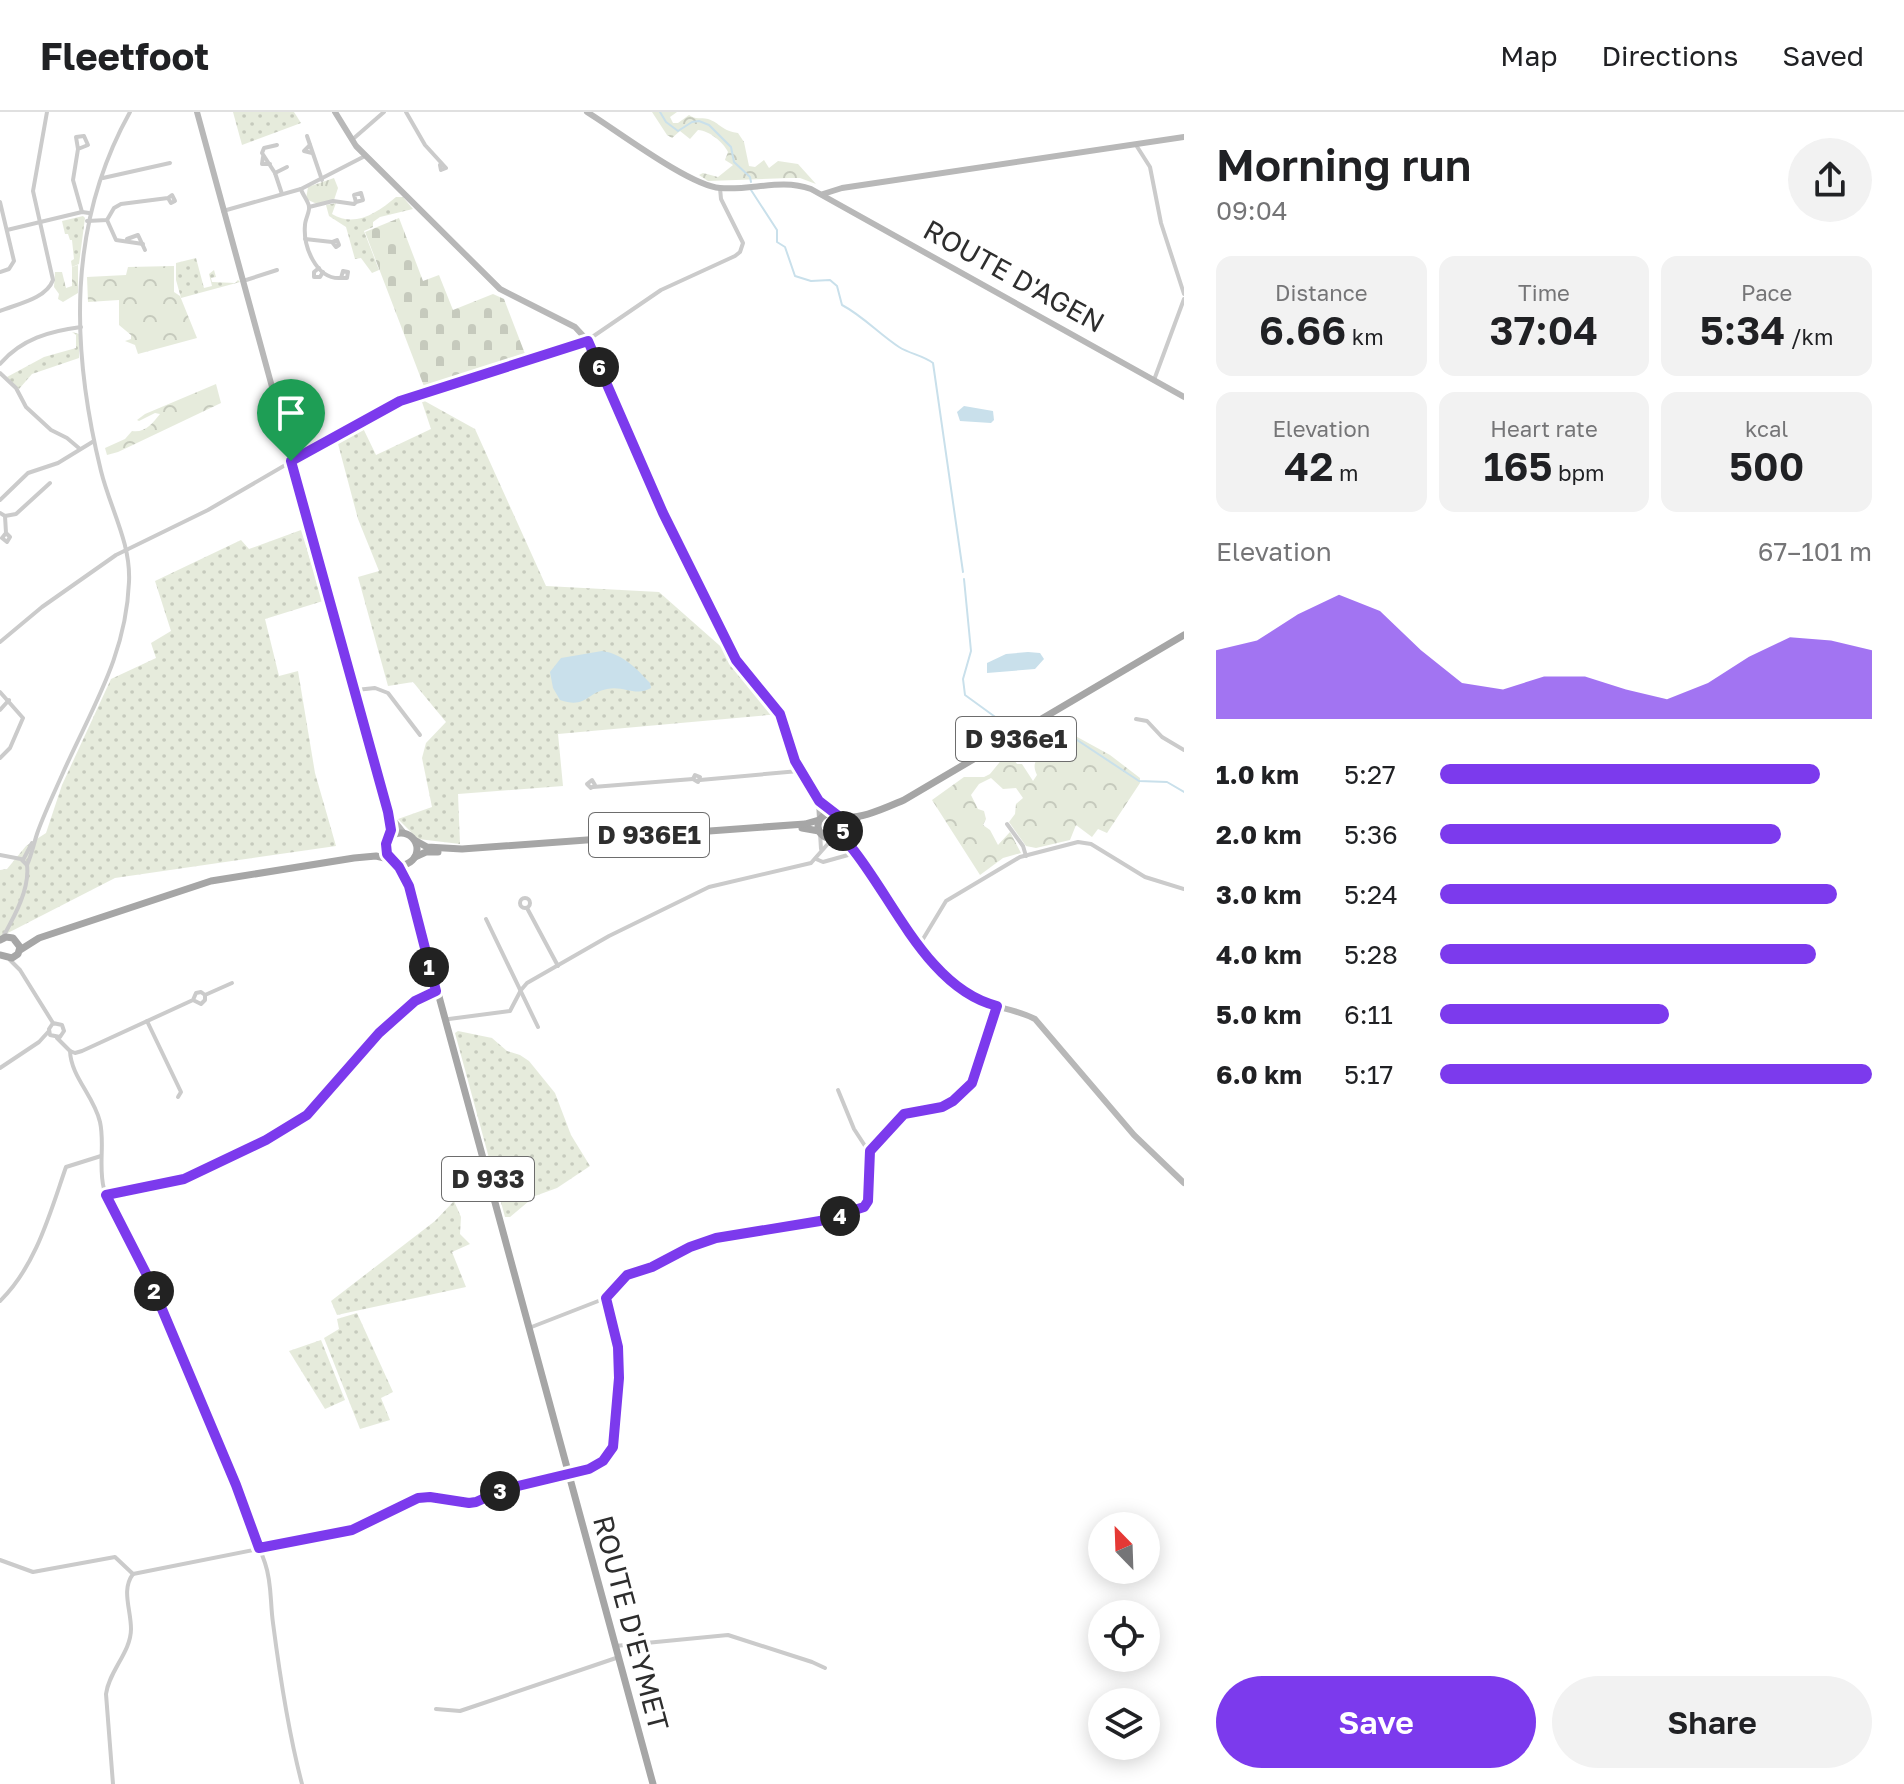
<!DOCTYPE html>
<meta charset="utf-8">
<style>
body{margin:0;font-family:"Golos Text",sans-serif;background:#f2f2f2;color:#202124;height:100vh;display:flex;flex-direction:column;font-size:30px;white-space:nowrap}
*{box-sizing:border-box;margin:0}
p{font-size:26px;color:#757577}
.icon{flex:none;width:44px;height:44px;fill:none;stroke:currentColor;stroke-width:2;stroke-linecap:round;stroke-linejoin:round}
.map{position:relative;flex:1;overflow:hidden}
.sheet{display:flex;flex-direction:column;background:#fff;width:720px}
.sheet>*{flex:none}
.needle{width:52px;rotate:337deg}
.fabs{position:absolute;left:1088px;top:1400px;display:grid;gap:16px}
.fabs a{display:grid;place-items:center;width:72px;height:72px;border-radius:50%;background:#fff;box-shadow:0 4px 20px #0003;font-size:40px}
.pin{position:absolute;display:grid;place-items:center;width:68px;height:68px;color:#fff;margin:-82px -34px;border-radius:50% 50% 50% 0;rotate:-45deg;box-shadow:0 0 8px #0007}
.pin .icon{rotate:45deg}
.km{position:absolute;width:40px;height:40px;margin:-20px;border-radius:50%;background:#222;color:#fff;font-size:22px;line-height:40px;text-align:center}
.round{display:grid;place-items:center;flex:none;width:84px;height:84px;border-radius:42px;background:#f2f2f2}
.headline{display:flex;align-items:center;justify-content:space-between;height:136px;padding:0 32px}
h1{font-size:44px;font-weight:600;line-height:60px}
.stats{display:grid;grid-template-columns:repeat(3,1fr);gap:12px;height:136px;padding:8px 32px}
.stats div{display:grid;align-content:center;border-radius:16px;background:#f2f2f2;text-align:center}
.stats b{font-size:40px;font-weight:600}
.stats small{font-size:22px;font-weight:400}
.stats p{font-size:22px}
.chart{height:224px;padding:16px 32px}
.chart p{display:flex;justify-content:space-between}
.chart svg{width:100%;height:144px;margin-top:8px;fill:#7c3aed;opacity:.7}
.cta{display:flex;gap:16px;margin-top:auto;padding:16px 32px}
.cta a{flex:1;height:92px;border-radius:48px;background:#7c3aed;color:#fff;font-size:32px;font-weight:600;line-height:92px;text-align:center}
.cta a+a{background:#f2f2f2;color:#202124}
ul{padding:0 32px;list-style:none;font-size:26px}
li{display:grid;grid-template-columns:128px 96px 1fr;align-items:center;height:60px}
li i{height:20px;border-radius:10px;background:#7c3aed}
header{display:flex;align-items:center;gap:48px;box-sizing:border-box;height:112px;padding:0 40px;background:#fff;border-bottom:2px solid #e0e0e0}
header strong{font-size:38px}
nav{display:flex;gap:44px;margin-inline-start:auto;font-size:28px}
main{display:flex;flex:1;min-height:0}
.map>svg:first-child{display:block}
.grass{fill:url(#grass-dots)}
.forest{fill:url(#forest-crowns)}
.cemetery{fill:url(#cemetery-stones)}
.park{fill:url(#park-tufts)}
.water{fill:#c9e0eb}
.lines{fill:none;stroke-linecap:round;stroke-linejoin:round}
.stream{stroke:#c9e0eb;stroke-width:2}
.street{stroke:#cbcbcb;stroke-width:4}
.secondary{stroke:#b8b8b8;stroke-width:6}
.primary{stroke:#a6a6a6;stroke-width:7}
.route-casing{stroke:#fff;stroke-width:16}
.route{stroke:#7c3aed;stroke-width:10}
.labels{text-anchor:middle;stroke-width:8;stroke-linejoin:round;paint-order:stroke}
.shield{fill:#fff;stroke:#6d6d6d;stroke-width:2}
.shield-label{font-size:26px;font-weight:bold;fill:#2e2e2e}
.street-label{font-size:28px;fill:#2e2e2e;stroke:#fff}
</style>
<header>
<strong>Fleetfoot</strong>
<nav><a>Map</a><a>Directions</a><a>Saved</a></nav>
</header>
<main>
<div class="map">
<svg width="1184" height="1672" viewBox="0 0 1184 1672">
<defs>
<pattern id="grass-dots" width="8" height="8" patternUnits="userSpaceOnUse" patternTransform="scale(2)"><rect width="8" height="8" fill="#e6ebdc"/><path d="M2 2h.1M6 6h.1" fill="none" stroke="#c6cabd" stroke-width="1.8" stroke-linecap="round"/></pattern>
<pattern id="forest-crowns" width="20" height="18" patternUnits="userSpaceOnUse" patternTransform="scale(2)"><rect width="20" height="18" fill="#e6ebdc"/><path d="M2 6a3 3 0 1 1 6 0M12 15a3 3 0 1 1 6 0" fill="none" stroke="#c6cabd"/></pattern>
<pattern id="cemetery-stones" width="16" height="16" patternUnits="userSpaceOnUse" patternTransform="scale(2)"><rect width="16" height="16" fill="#e6ebdc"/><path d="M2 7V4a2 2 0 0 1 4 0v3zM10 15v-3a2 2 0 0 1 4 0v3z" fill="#c6cabd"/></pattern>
<pattern id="park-tufts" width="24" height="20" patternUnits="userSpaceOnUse" patternTransform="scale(2)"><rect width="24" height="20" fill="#e6ebdc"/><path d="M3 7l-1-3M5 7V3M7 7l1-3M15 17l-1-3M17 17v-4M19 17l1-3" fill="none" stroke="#c6cabd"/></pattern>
</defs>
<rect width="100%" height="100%" fill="#fff"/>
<g class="grass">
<polygon points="233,0 294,0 301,11 242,33"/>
<path d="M396,85h7l10,12 -33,8 -7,5v5l-9,4 15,39 -7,3 -11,-15 -6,1 -9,-32 -17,-11 -3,-11 10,-2 -4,11c23,14 45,-1 64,-17z"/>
<polygon points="83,104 85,106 79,152 72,155 71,149 74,147 72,128 70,128 68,122 65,122 62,109"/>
<polygon points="196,146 204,176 212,174 209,162 214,158 216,165 211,166 212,170 235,171 238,168 240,170 181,186 176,168 176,151"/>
<polygon points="72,220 79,222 79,246 32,262 19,277 7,265 44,245 76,236 76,223"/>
<polygon points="421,287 475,317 546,474 659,480 736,548 780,602 558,622 563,674 458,682 460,732 418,727 398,707 432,695 422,646 426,631 446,610 413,570 388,574 358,465 379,459 358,407 337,328 361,312 376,343 431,317"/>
<polygon points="301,418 323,489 265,507 279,564 298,559 315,661 336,734 115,766 0,825 0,758 7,757 26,734 46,721 62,673 111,567 156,546 151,531 171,519 155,469 241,428 249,437"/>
<polygon points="458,919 492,926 507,939 520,943 529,949 555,981 571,1023 590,1054 557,1076 535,1084 510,1105 505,1105 455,921"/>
<polygon points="454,1089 461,1105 460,1122 470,1132 452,1140 466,1175 337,1203 331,1189 435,1109"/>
<polygon points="357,1201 393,1280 381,1286 390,1308 360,1317 324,1226 339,1217 337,1207"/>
<polygon points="321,1228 345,1288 325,1297 289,1239"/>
</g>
<g class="forest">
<path d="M652,0h25l-7,5 3,6h5l11,-8c7,5 11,2 19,4 12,4 14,12 30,14l6,9 5,24 6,1 9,-7 5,8 9,-7 20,3 18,20 -16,-6h-11l-81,3 -9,-6 4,-2 15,4 15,-12 -8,-5 3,-8c-5,-10 -18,-21 -30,-22l-8,9 -10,-8 -8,7 -5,-3z"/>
<polygon points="78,153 78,181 63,190 58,187 59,182 54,175 55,160 62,160 66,176 72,174 72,155"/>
<polygon points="174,154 174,180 180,184 197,226 138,242 135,233 125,229 131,227 131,223 119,213 119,188 88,190 87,165 126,163 128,155"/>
<path d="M216,272l5,19 -103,49 -11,3 -2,-7 20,-9 7,-8c13,2 20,-7 28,-17l-5,-1 -16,8 -2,-1 8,-6z"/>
<path d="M1050,610l60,33 30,23v5l-33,50 -9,-4 -6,8 -16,-12 -6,15 -34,8 -10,-2 -17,-24 6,-8 1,-10 7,-6 -7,-10 -13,1 -12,-11 -12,6 -8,11 7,14 6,2 2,8 -3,6 7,5 8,15 12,-13 11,21 -18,5 -23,17 -48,-75 32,-23h20l6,-3 18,-22h16l-4,7 -7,-1 4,6h5l11,17 4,-6c-9,-18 9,-21 20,-32l-9,-5 -7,2 -6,-10z"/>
</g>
<polygon class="cemetery" points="399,106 423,169 439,163 453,198 493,182 504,187 527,247 425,277 365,120"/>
<polygon class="park" points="334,66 338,76 334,88 317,92 306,87 308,75"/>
<g class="water">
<polygon points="964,294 993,299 994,308 991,311 960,309 957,300"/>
<path d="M602,539c21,3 34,17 48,32l1,5c-15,9 -28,-3 -44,1 -21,4 -21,20 -47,11l-7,-12 -3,-16 11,-14z"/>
<polygon points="1028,540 1040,541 1044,547 1035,557 987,561 987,551 1006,542"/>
</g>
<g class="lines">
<g class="stream">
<polyline points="660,0 666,10 678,19 692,10 699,9 709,13 731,35 734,50 750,65 751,70"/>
<path d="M751,78l26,40v12l8,5 10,29 16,5 19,-1 7,6 5,19c21,11 37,29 57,42 11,7 23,8 34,16l30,209"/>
<polyline points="964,467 971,539 963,567 965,583 998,607 1023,605"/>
<polyline points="1052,619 1056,621 1062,618 1139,669 1167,670 1184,680"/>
</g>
<g class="street">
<polyline points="406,0 425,33 446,56 441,58 440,53"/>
<polyline points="307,24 322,68"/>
<polyline points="353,27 384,0"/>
<polyline points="277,33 264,36 262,41 275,61 282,82"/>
<polyline points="310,33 304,39 312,41"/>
<polyline points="1136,33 1150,55 1161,111 1184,182"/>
<polyline points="78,37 88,33 84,24 76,25 78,37 73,68 82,100"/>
<polyline points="263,45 262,52 270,52"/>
<polyline points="275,61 287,55"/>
<polyline points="103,66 170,51"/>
<path d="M301,77c1,5 8,13 8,18 1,4 -4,13 -4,18 -2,21 11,55 36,53l2,-7 5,1 -1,6h-6"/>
<polyline points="0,90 14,149 9,157 0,160"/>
<polyline points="309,95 333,89 354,92 356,90 354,83 361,81 363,88 356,90"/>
<polyline points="223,99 301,77 365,44"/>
<polyline points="107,108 116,128 143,132"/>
<polyline points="87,109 107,108 114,96 121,92 168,86 172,83 175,89 171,91 168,86"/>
<polyline points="7,118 82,100 89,101"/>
<polyline points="127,127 138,123 145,138"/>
<polyline points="305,127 332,130 337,128 339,133 336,135 332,130"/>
<polyline points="319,156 314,160 314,165 320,165 323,160"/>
<polyline points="243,169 277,158"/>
<path d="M0,199c17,-7 46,-12 53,-31l-20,-89 14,-79"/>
<path d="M0,252c21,-25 50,-33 81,-37"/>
<polyline points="0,261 16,276 26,295 51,318 67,326 80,337"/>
<polyline points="1154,268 1184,187"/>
<polyline points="0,388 28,361 58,351 94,329"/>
<polyline points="0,401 5,404 16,402 50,371"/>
<polyline points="5,404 6,421 2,426 7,430 10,425 6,421"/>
<polyline points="0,530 42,495 116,443 208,398 380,298 422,281 582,232 661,178 735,144 740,140 743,131 721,87 720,76"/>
<polyline points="356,578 375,576 388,581 420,623"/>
<polyline points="0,580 23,606 10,636 0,646"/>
<polyline points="0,598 9,588"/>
<polyline points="1136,607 1147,609 1162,625 1184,638"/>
<polygon points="695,663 700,665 698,670 693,667"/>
<polygon points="592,668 595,673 591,676 587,672"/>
<polyline points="700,668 799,659"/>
<polyline points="593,675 693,667"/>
<polyline points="1007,712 1023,734 1026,744"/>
<polyline points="820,721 821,737"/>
<polyline points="0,743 21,747 27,753"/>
<polyline points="816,747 823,750 848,743"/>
<polyline points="23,748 32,731"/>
<circle cx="525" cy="791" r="5"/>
<polyline points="527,796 558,854"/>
<polyline points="486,807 538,915"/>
<path d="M3,825c11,-20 27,-48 24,-72 5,-11 7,-23 11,-34 7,-19 16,-38 24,-56 29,-66 64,-118 67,-193 2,-39 -19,-74 -28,-111 -30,-122 -34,-246 29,-359"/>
<polyline points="920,832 946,789 1020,745 1078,730 1091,732 1145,765 1184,777"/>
<polyline points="10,848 20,858 53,911 62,913 64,919 60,925 50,923 49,917 53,911"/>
<polyline points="205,883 232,871"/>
<polyline points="449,907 510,899 521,878 527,871 609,824 709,775 811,751 833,726"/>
<polyline points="147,909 181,980 178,985"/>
<path d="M57,926l13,13c1,26 24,45 30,71 5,22 -2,45 4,67 10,33 33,61 46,92 40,93 81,186 115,282 7,20 5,39 8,60 7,54 15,108 29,161"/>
<polyline points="70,939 75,941 82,939 193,888 201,892 205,888 205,883 201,880 196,881 193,888"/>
<polyline points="0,956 39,930 49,919"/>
<polyline points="838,978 854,1017 869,1040"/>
<polyline points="106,1083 184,1067 266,1028 307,1003 379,921 415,889 436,879"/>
<path d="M0,1189c36,-35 50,-88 66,-134l35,-11"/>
<polyline points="529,1216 606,1186 622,1166 652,1155 690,1135 716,1126 820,1109 864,1095 868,1089 870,1039 904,1002 942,995 953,989 972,971 997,894"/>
<polyline points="0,1448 33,1460 115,1445 133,1462"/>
<polyline points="133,1462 344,1420 360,1415 413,1387 430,1385 469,1391 505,1377 589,1357 603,1349 613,1335 619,1266 618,1235 606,1186"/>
<polyline points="615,1534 728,1523 812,1550 825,1556"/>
<polyline points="436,1597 460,1599 619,1545"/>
<path d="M113,1672l-7,-90c3,-23 25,-42 25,-65 0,-20 -10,-39 2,-55"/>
</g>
<g class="secondary">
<polyline points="197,0 388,700 391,718 389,727"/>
<polyline points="335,0 356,34 500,177 575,215 587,228 663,401 726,530 745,561 780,602 799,659 819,689 832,701"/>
<path d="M587,0c29,18 103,74 133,76 31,3 61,-10 91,1l373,208"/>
<polyline points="823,82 842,76 1184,25"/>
<polyline points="819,689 820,707"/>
<polyline points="392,706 404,721"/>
<path d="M842,717l9,18c34,42 69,117 114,147 21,14 48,13 70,25l99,116 50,48"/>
<polyline points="834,726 847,733"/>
</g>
<g class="primary">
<circle cx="830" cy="714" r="12"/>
<path d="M838,704c21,5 47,-8 66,-16l280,-165"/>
<polyline points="802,716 819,719"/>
<polyline points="843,716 857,707"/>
<circle cx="401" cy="737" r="16"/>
<polyline points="416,729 427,735 462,737 805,712 819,708"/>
<polyline points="415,745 426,740 438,740"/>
<polyline points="396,751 409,774 653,1672"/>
<polyline points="0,828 6,825 13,826 20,835 18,842 12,846 0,843"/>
<polyline points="20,838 39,826 211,769 354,746 376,744 389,747"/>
</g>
</g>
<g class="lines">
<g class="route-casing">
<path id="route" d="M588,229l75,172 73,147 44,54 15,47 24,40 22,17 2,15 8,14c42,51 77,142 146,159l-25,77 -19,18 -11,6 -38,7 -34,37 -2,50 -4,6 -44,14 -104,17 -26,9 -38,20 -25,8 -21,23 12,49 1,31 -6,69 -10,14 -14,8 -84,20 -29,13 -7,1 -39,-6 -12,1 -66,32 -93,18 -23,-63 -85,-202 -45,-88 78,-16 82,-39 41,-25 72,-82 36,-32 21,-10 -27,-105 -10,-19 -12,-13 -1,-10 5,-14 -3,-18 -97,-351 109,-60z"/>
</g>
<use href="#route" class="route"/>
</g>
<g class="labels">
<g class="shield">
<rect x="956" y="605" width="120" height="44" rx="6"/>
<rect x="589" y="701" width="120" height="44" rx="6"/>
<rect x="442" y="1045" width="92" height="44" rx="6"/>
</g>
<g class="shield-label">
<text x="1016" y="636">D 936e1</text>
<text x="649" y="732">D 936E1</text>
<text x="488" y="1076">D 933</text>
</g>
<g class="street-label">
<text transform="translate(1014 164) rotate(29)" y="10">ROUTE D'AGEN</text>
<text transform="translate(631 1511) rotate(75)" y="10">ROUTE D'EYMET</text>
</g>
</g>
</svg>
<div class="fabs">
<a><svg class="needle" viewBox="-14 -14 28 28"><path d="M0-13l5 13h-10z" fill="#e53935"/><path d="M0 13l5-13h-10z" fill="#757577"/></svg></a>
<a><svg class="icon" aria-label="locate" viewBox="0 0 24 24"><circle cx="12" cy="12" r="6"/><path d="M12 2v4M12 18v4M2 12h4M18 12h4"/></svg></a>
<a><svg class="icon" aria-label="layers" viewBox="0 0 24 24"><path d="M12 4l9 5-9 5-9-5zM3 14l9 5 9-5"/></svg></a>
</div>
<div class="pin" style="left:291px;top:349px;background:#1e9e55"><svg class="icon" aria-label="arrive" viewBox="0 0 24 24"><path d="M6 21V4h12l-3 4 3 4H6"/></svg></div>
<b class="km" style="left:429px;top:855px">1</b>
<b class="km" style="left:154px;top:1179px">2</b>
<b class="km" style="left:500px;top:1379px">3</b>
<b class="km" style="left:840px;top:1104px">4</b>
<b class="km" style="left:843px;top:719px">5</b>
<b class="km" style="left:599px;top:255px">6</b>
</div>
<section class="sheet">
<div class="headline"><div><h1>Morning run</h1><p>09:04</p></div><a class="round"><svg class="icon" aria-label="share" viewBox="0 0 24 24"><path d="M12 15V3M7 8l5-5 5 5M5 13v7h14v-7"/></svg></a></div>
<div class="stats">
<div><p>Distance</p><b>6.66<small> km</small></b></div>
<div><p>Time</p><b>37:04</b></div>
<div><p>Pace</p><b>5:34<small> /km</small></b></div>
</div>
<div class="stats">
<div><p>Elevation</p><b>42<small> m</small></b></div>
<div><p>Heart rate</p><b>165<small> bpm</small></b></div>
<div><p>kcal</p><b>500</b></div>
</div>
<div class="chart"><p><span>Elevation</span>67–101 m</p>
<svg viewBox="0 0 160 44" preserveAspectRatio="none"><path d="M0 44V23L10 20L20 12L30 6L40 11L50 23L60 33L70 35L80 31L90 31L100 35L110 38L120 33L130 25L140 19L150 20L160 23V44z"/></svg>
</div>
<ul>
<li><b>1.0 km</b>5:27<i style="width:88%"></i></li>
<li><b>2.0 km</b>5:36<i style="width:79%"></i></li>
<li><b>3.0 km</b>5:24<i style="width:92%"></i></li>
<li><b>4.0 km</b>5:28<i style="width:87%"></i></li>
<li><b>5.0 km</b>6:11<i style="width:53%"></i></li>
<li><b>6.0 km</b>5:17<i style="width:100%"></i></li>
</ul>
<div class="cta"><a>Save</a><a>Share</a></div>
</section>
</main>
